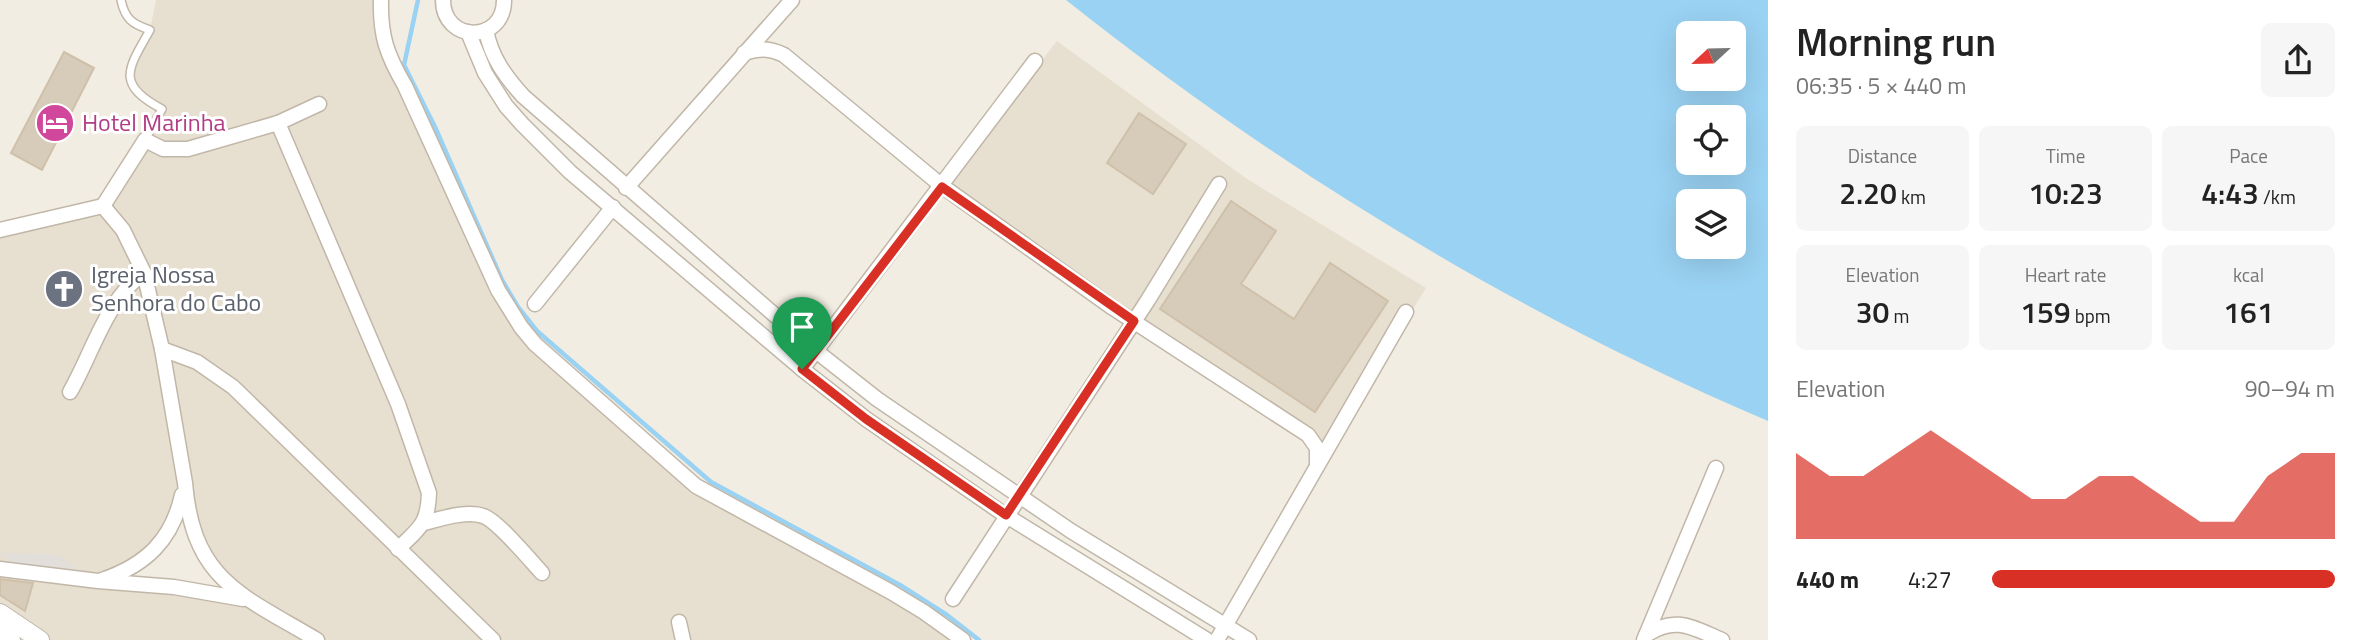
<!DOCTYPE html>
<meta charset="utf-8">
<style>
body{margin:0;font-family:"Titillium Web",sans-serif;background:#f6f6f6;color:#222;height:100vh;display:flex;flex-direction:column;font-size:26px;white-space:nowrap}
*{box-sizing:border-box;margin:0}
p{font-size:23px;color:#767676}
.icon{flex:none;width:38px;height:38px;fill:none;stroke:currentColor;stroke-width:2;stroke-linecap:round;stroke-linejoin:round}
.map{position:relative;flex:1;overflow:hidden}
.drawer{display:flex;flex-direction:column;background:#fff;width:595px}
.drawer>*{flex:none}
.needle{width:46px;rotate:248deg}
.tools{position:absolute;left:1676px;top:21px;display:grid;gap:14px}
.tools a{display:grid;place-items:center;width:70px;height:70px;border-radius:10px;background:#fff;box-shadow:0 7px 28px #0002;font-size:35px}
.pin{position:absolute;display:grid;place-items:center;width:60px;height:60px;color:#fff;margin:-72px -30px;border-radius:50% 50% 50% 0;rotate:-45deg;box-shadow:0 0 7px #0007}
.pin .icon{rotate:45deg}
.round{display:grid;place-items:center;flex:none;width:74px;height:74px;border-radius:10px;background:#f6f6f6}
.head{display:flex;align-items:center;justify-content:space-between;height:119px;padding:0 28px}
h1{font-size:38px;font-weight:600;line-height:52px}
.stats{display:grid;grid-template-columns:repeat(3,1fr);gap:10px;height:119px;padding:7px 28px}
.stats div{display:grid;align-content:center;border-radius:10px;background:#f6f6f6;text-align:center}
.stats b{font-size:30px;font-weight:600}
.stats small{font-size:19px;font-weight:400}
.stats p{font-size:19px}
.chart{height:196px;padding:14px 28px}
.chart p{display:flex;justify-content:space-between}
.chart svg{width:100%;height:126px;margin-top:7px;fill:#d93025;opacity:.7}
ul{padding:0 28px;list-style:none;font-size:23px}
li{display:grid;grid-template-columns:112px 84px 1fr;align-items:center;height:52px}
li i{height:18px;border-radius:9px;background:#d93025}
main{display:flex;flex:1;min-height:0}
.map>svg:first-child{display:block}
.residential{fill:#e7dfd0;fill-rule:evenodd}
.parking{fill:#e2dfdb}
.water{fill:#9ad2f3;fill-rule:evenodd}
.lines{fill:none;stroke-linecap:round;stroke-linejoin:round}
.stream{stroke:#9ad2f3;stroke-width:4.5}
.building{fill:#d7cbba;stroke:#cfc0aa;stroke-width:2}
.service-casing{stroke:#c1b7a8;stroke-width:10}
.minor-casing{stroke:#c1b7a8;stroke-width:17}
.tertiary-casing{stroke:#c1b7a8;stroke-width:20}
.service{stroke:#fff;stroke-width:7}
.minor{stroke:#fff;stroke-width:14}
.tertiary{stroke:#fff;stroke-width:18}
.route-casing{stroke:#fff;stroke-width:14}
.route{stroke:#d93025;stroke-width:9}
.labels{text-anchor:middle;stroke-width:6;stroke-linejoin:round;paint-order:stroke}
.hotel-label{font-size:24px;fill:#b23c85;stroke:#fff;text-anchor:start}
.worship-label{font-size:24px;fill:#5b616d;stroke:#fff;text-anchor:start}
</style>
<main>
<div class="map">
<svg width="1768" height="640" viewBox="0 0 1768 640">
<rect width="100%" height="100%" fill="#f2ede2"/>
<g class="residential">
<path d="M156,0h225l-1,22 128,287 171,163 286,168h-925l-40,-26v-382l103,-26 59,-96 -19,-11 -13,-19 20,-50zM187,505l34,72 28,23 -136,-24 53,-39z"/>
<polygon points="1057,41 1247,179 1426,288 1317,465 1317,448 942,186"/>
</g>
<polygon class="parking" points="0,553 58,555 77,569 16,566"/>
<path class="water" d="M1066,0h702v421c-252,-107 -487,-250 -702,-421zM1689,33h45v46h-45zM1689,117h45v46h-45zM1689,201h45v46h-45z"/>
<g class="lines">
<polyline class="stream" points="418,0 404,65 435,127 502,280 518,307 537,331 711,482 900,585 947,615 979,640"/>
</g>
<g class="building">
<polygon points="64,52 94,68 42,170 11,153"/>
<polygon points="1139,113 1186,144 1153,194 1107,163"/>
<polygon points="1231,201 1276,231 1241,284 1294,319 1330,263 1388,301 1315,412 1160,309"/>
<polygon points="0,579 33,583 25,611 0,595"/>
</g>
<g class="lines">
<g class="service-casing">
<path id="service" d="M121,0c4,19 11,24 29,30 -22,39 -35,54 12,79l-17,31"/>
</g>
<g class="minor-casing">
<g id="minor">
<path d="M381,0c-1,36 6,55 24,86l93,204 23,37 14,17 161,142 195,106 33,20 39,28"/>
<path d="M443,0c0,43 61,44 61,0"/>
<path d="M486,30c5,27 19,46 37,66l293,255 61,48 194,132 178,109"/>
<polyline points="468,32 485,73 506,106 522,124 570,172 802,369 866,419 1005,515 1207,640"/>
<path d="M744,53c16,-5 25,-5 40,2l158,131 171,122 195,127 9,13v17"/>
<path d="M278,123l120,281 31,89c-1,32 -10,35 -31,56"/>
<polyline points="626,188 792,0"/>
<polyline points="103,206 145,140 163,149 188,149 278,123 319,104"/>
<path d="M0,230l103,-24 20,24 21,43 18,76 23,134c8,98 57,112 132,157"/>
<polyline points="535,304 613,207"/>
<polyline points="162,349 197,362 233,387 493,640"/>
<polyline points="802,369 1035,61"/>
<path d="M70,392c22,-38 37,-94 74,-119"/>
<path d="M424,523c16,-4 43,-13 59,-7 14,4 47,44 59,57"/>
<polyline points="0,569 98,581 174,587 243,599"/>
<path d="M102,580c44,-15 70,-40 80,-85"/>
<polyline points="953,599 1148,300 1219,184"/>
<polyline points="679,622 683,640"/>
<path d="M1646,635c30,-20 47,-7 76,5"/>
<polyline points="1217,640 1406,312"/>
<polyline points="1644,640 1716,468"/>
</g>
</g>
<g class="tertiary-casing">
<g id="tertiary">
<polyline points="0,613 40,640"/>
<polyline points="0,632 11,640"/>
</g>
</g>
<use href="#service" class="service"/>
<use href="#minor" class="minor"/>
<use href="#tertiary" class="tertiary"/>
</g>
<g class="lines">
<g class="route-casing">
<polygon id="route" points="942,187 1134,321 1006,515 866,419 802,369"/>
</g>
<use href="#route" class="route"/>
</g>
<defs>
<g id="hotel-disc" transform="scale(2.0125)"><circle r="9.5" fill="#d1479c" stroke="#fff"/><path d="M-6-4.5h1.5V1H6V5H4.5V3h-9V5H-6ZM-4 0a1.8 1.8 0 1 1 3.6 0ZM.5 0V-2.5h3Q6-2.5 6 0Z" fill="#fff"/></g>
<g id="church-disc" transform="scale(2.0125)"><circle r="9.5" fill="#6b7280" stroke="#fff"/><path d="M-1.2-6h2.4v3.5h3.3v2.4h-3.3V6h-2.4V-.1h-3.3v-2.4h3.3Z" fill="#fff"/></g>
</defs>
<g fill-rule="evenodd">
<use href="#hotel-disc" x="55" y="123"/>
<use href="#church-disc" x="64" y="289"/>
</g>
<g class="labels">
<g class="hotel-label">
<text x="82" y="131">Hotel Marinha</text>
</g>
<g class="worship-label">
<text x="91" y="283">Igreja Nossa<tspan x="91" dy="28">Senhora do Cabo</tspan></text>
</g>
</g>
</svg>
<div class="tools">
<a><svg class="needle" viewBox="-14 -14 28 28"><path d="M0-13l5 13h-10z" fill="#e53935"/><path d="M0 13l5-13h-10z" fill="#767676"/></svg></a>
<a><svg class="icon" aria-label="locate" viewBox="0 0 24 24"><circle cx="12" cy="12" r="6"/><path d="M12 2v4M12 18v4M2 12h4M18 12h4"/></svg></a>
<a><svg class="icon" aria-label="layers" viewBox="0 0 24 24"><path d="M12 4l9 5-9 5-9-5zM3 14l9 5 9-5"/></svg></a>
</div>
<div class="pin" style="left:802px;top:369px;background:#1e9e55"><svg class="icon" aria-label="arrive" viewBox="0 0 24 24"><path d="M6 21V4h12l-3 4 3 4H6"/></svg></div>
</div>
<section class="drawer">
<div class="head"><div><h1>Morning run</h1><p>06:35 · 5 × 440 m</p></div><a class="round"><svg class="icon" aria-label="share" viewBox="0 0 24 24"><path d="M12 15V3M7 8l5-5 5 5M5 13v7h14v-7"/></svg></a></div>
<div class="stats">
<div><p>Distance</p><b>2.20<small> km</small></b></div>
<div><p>Time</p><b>10:23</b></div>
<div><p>Pace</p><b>4:43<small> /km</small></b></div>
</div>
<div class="stats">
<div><p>Elevation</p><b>30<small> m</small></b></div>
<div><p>Heart rate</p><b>159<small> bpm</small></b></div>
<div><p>kcal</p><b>161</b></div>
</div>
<div class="chart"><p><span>Elevation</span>90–94 m</p>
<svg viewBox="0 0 160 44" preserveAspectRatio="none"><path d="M0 44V14L10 22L20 22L30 14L40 6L50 14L60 22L70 30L80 30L90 22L100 22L110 30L120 38L130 38L140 22L150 14L160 14V44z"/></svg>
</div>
<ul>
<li><b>440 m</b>4:27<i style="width:100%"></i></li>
</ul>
</section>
</main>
